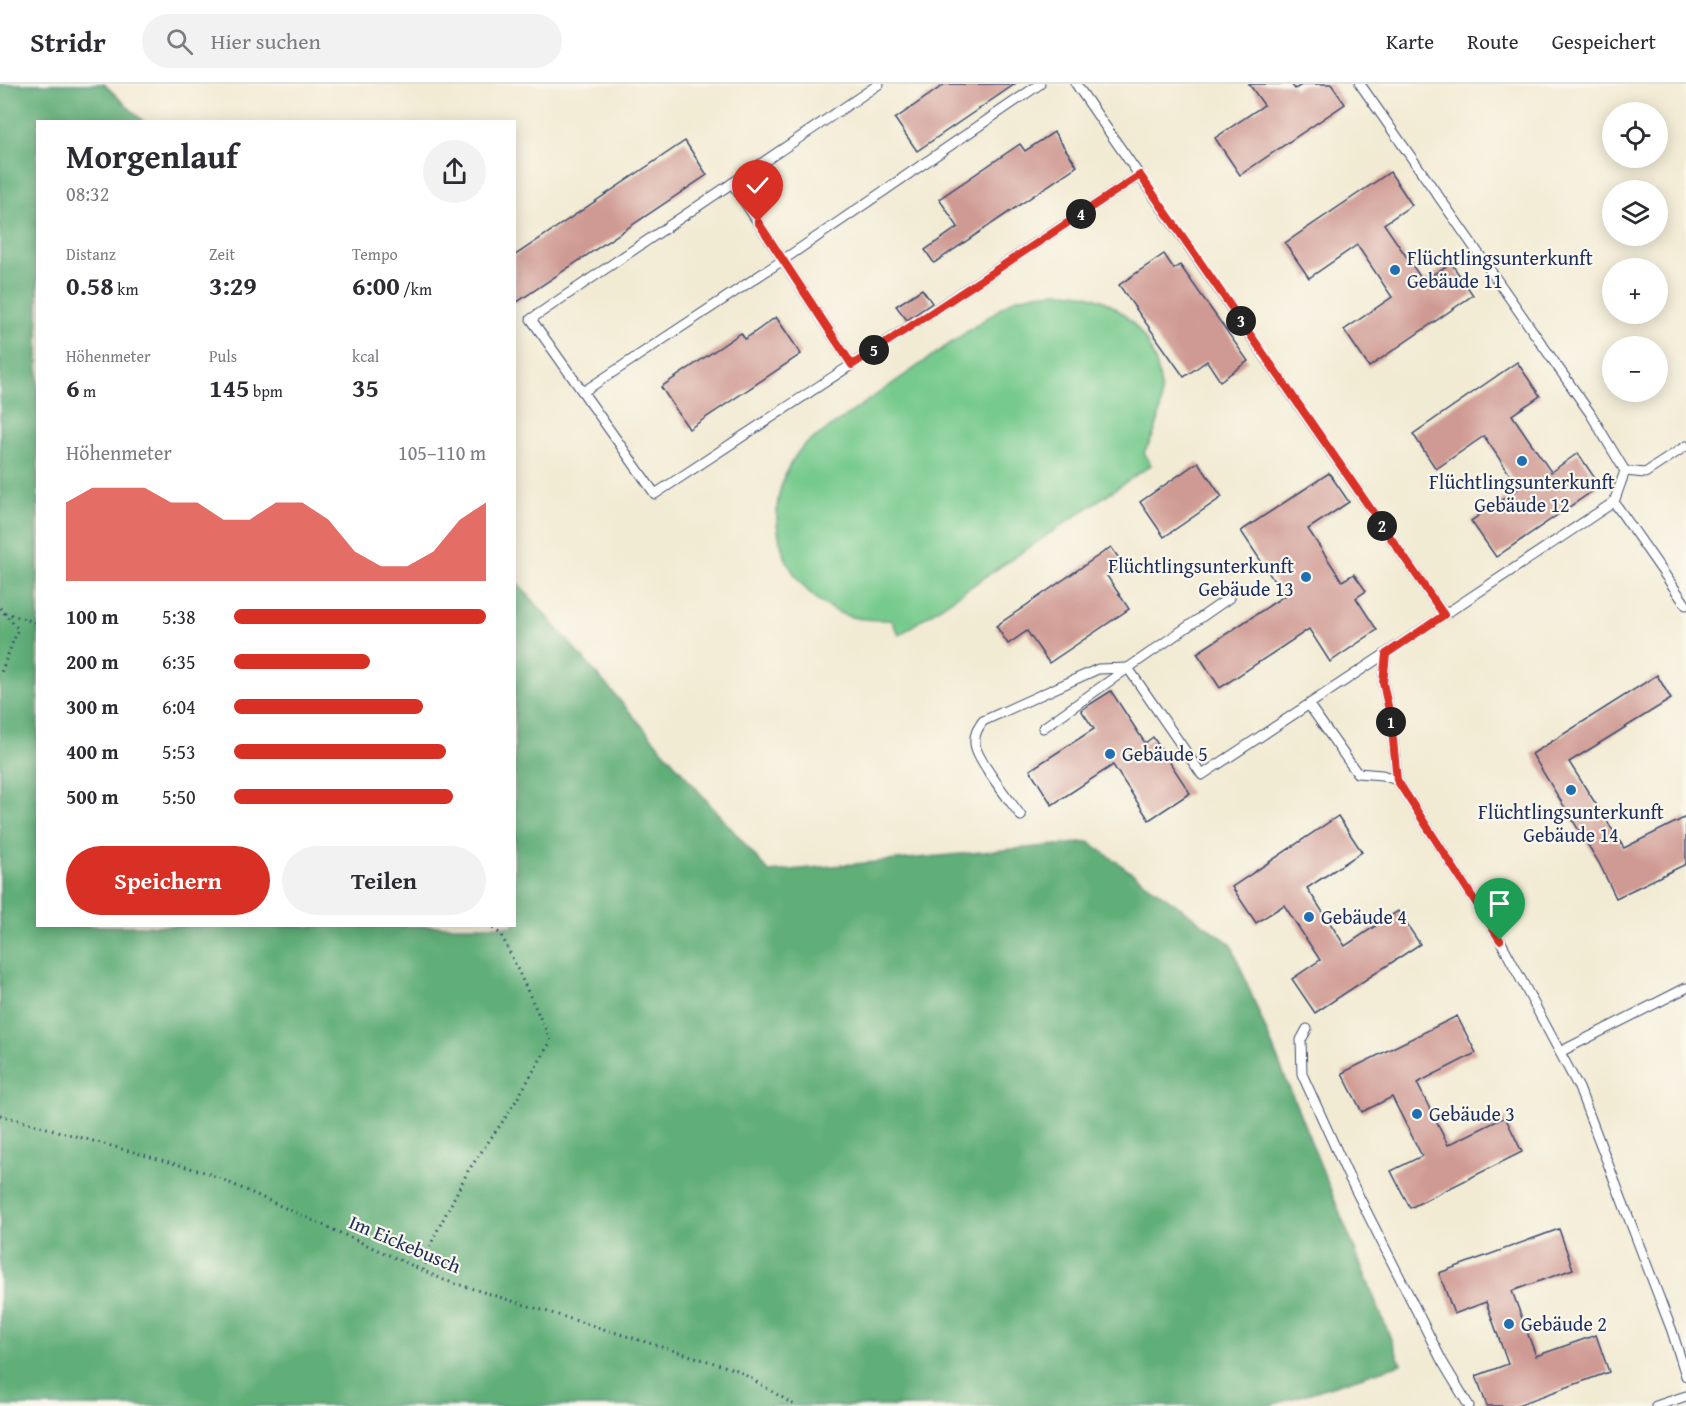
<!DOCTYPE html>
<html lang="de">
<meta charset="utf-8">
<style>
body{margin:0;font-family:"Gentium Book Plus",serif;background:#f2f2f3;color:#2b2b33;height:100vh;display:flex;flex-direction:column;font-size:22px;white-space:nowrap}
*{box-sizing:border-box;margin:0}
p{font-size:20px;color:#7c7c81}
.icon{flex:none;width:33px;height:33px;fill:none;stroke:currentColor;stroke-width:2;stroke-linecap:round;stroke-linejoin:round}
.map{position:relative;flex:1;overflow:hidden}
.details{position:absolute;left:36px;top:36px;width:480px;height:807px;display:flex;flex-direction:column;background:#fff;border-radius:0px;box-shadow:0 3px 15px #0003}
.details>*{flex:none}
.tools{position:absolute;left:1602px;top:18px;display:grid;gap:12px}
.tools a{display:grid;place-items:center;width:66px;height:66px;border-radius:50%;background:#fff;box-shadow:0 3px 15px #0003;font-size:30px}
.pin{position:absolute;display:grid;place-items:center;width:51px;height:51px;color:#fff;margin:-62px -26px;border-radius:50% 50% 50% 0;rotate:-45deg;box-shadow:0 0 6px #0007}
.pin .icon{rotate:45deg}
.km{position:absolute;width:30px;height:30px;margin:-15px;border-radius:50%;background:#222;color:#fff;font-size:16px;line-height:30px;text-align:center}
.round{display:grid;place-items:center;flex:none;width:63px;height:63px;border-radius:32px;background:#f2f2f3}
.summary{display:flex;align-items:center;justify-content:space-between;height:102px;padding:0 30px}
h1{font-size:33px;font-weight:700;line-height:45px}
.stats{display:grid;grid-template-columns:repeat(3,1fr);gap:9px;height:102px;padding:6px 30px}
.stats div{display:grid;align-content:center}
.stats b{font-size:26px;font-weight:700}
.stats small{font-size:16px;font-weight:400}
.stats p{font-size:16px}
.chart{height:168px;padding:12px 30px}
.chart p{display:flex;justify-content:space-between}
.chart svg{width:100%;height:108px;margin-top:6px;fill:#d93025;opacity:.7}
.cta{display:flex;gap:12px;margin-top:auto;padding:12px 30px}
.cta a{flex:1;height:69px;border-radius:36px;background:#d93025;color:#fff;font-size:24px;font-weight:700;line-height:69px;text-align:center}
.cta a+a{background:#f2f2f3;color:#2b2b33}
ul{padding:0 30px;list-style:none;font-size:20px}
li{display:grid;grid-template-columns:96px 72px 1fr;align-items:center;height:45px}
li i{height:15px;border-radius:8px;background:#d93025}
header{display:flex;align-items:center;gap:36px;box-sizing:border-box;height:84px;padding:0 30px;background:#fff;border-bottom:2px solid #e1e1e2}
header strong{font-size:28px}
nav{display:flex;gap:33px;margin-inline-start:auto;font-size:21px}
.search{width:420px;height:54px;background:#f2f2f3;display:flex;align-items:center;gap:15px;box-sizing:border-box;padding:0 21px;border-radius:33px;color:#7c7c81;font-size:22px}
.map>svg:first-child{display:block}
.green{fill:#77ca8d;stroke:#497c76;stroke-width:1.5}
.forest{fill:#61ae78;stroke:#3e6e6b;stroke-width:1.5}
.building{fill:#cf9a93}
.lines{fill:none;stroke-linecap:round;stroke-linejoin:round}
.service-casing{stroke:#3b4b70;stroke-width:11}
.path{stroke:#3b4b70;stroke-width:3;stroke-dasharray:1.5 4.5;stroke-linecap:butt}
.service{stroke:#fff;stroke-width:9}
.route-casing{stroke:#fff;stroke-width:12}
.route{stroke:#d93025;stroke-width:8}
.poi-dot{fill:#1f6fb2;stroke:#fbf7ec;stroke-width:2}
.labels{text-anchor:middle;stroke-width:4.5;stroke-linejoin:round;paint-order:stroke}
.poi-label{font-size:20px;fill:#1b2f5e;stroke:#fbf7ec;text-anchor:start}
.street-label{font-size:20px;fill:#1b2f5e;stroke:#fbf7ec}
</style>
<header>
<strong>Stridr</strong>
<div class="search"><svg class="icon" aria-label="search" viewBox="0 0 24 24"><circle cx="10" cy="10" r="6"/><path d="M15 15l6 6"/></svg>Hier suchen</div>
<nav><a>Karte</a><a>Route</a><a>Gespeichert</a></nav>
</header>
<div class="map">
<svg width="1686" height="1322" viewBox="0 0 1686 1322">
<rect width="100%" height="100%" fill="#fbf7ec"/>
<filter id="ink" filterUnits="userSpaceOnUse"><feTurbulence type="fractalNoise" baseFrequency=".0167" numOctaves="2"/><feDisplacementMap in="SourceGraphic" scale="12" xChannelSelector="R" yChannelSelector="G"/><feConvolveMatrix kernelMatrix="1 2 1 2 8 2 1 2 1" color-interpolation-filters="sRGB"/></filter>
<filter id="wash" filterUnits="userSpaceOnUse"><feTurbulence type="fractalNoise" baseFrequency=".008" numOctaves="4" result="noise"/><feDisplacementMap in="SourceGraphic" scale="24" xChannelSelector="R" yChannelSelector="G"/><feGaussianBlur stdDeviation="1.35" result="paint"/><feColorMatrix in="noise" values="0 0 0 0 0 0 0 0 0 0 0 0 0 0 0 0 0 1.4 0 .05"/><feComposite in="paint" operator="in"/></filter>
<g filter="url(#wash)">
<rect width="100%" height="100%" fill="#f2ebd4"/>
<path class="green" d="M1057,208c13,0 25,1 37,5 61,22 87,102 50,155l7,13 -252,170 -8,-15c-17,0 -35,0 -51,-7 -65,-29 -84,-113 -37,-167l211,-147 22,-5z"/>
<polygon class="forest" points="0,0 104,0 143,37 38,38 38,842 514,842 515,496 769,788 1089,758 1231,860 1401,1280 1269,1322 0,1322"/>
<g id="blocks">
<g class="building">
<polygon points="945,0 1015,0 917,67 895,35"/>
<polygon points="1249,0 1291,0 1295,5 1303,0 1331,0 1345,20 1240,91 1215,54 1264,21"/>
<polygon points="1054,48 1077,82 934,179 925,166 958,143 939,115 1020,60 1025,67"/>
<polygon points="685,57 707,91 514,220 514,172"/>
<polygon points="1390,88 1412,121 1384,140 1423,197 1451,179 1473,211 1369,283 1344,246 1392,213 1357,161 1309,194 1285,159"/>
<polygon points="1164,170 1174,185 1180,181 1248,277 1220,297 1207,277 1184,293 1119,201"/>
<polygon points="922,205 932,219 907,236 896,222"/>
<polygon points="776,233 801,270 689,345 661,303 741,249 745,255"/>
<polygon points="1517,278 1540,312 1512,331 1551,388 1578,369 1600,402 1496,473 1471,437 1519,404 1484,352 1436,385 1413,350"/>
<polygon points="1198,378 1222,413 1164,453 1140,418"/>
<polygon points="1329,389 1349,418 1308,445 1342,497 1354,490 1366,507 1356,514 1377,546 1330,578 1309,545 1220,604 1197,569 1284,512 1241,447"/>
<polygon points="1111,463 1123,480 1107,492 1129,525 1049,579 1027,547 1008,560 996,542"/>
<polygon points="1657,591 1671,615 1569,678 1624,764 1686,733 1686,780 1616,814 1599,779 1532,670"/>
<polygon points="1111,607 1145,659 1153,653 1190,709 1149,736 1113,681 1052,721 1030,686 1094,645 1081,626"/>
<polygon points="1338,732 1362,768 1307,804 1345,862 1398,827 1420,860 1315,929 1292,895 1320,876 1284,821 1256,839 1232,803"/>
<polygon points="1457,932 1476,969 1417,999 1448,1061 1505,1033 1522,1068 1410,1124 1391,1087 1422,1072 1392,1013 1362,1028 1342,989"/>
<polygon points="1559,1145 1573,1185 1512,1207 1536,1272 1596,1251 1609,1288 1515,1322 1487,1322 1476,1292 1508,1280 1486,1218 1454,1230 1439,1189"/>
</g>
</g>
</g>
<g filter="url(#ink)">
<use href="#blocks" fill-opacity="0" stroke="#3b4b70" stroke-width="1.5"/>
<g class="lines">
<g class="service-casing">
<g id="service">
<polyline points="879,0 531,235 655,410 1140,91"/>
<polyline points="1076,0 1444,531 1614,418"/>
<polyline points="1360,0 1590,329 1625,387 1614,418 1686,521"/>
<polyline points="732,99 852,281"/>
<polyline points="583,308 783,176 1040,0"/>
<polyline points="1625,387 1645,389 1686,362"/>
<polyline points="1229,514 1128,584 1202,691 1444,531"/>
<polyline points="1386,570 1383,599 1391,636 1397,696"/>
<polyline points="1309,621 1357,689 1382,691 1397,696 1500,856 1579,1004 1672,1247 1686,1292"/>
<polyline points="1043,644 1128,584"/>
<path d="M1021,732c-10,-14 -46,-58 -46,-73 -1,-9 3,-15 8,-22l115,-52 30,-1"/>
<polyline points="1307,945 1301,956 1302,990 1347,1089 1442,1277 1469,1322"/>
<polyline points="1560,968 1686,904"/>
<polyline points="1656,1322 1686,1312"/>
</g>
</g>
<g class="path">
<polyline points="0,524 18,545 0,591"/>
<polyline points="5,529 38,539"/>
<polyline points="0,1031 208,1089 444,1196 737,1286 796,1322"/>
<polyline points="423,1186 433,1155 468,1087 510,1027 551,957 501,850 489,842"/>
</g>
<use href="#service" class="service"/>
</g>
</g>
<g class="lines" filter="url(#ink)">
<g class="route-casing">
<polyline id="route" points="758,138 852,281 1140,91 1444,531 1386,570 1383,599 1391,636 1397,696 1500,856"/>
</g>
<use href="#route" class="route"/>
</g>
<g class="poi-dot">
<circle cx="1395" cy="186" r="6"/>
<circle cx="1522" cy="377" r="6"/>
<circle cx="1306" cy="493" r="6"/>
<circle cx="1110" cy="670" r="6"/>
<circle cx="1571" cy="706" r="6"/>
<circle cx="1309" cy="833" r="6"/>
<circle cx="1417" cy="1030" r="6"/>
<circle cx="1509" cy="1240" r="6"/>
</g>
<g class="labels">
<g class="poi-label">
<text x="1407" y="181">Flüchtlingsunterkunft<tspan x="1407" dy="23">Gebäude 11</tspan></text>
<text x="1522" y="405" text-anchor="middle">Flüchtlingsunterkunft<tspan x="1522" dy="23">Gebäude 12</tspan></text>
<text x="1294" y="489" text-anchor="end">Flüchtlingsunterkunft<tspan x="1294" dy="23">Gebäude 13</tspan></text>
<text x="1122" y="677">Gebäude 5</text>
<text x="1571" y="735" text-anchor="middle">Flüchtlingsunterkunft<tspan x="1571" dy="23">Gebäude 14</tspan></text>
<text x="1321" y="840">Gebäude 4</text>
<text x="1429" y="1037">Gebäude 3</text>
<text x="1521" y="1247">Gebäude 2</text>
</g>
<g class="street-label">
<text transform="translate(405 1160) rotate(23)" y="7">Im Eickebusch</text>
</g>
</g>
</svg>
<div class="tools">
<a><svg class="icon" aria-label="locate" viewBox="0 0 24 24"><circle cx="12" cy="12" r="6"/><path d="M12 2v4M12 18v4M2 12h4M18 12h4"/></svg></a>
<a><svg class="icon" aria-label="layers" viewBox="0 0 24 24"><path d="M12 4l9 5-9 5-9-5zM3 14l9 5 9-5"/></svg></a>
<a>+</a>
<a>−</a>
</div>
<div class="pin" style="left:1500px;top:856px;background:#1e9e55"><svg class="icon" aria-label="arrive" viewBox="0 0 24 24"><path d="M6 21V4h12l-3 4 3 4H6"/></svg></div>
<div class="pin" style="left:758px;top:138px;background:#d93025"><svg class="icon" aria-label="check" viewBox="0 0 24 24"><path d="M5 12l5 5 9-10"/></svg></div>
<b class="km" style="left:1391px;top:638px">1</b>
<b class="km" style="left:1382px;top:442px">2</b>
<b class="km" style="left:1241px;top:237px">3</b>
<b class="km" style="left:1081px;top:130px">4</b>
<b class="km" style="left:874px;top:266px">5</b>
<section class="details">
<div class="summary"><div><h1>Morgenlauf</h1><p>08:32</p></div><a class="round"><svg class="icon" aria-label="share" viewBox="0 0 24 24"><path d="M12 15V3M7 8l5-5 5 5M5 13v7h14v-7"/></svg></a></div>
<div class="stats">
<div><p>Distanz</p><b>0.58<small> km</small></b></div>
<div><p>Zeit</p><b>3:29</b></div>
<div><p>Tempo</p><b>6:00<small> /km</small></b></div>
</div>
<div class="stats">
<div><p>Höhenmeter</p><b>6<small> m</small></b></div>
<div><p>Puls</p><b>145<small> bpm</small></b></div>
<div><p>kcal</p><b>35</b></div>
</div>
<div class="chart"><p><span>Höhenmeter</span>105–110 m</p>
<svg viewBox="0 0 160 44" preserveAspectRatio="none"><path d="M0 44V12L10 6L20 6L30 6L40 12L50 12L60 19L70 19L80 12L90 12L100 19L110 32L120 38L130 38L140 32L150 19L160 12V44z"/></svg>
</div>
<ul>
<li><b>100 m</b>5:38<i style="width:100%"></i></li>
<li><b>200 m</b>6:35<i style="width:54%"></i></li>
<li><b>300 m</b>6:04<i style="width:75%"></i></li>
<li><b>400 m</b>5:53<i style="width:84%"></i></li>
<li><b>500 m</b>5:50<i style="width:87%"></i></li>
</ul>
<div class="cta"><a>Speichern</a><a>Teilen</a></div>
</section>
</div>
